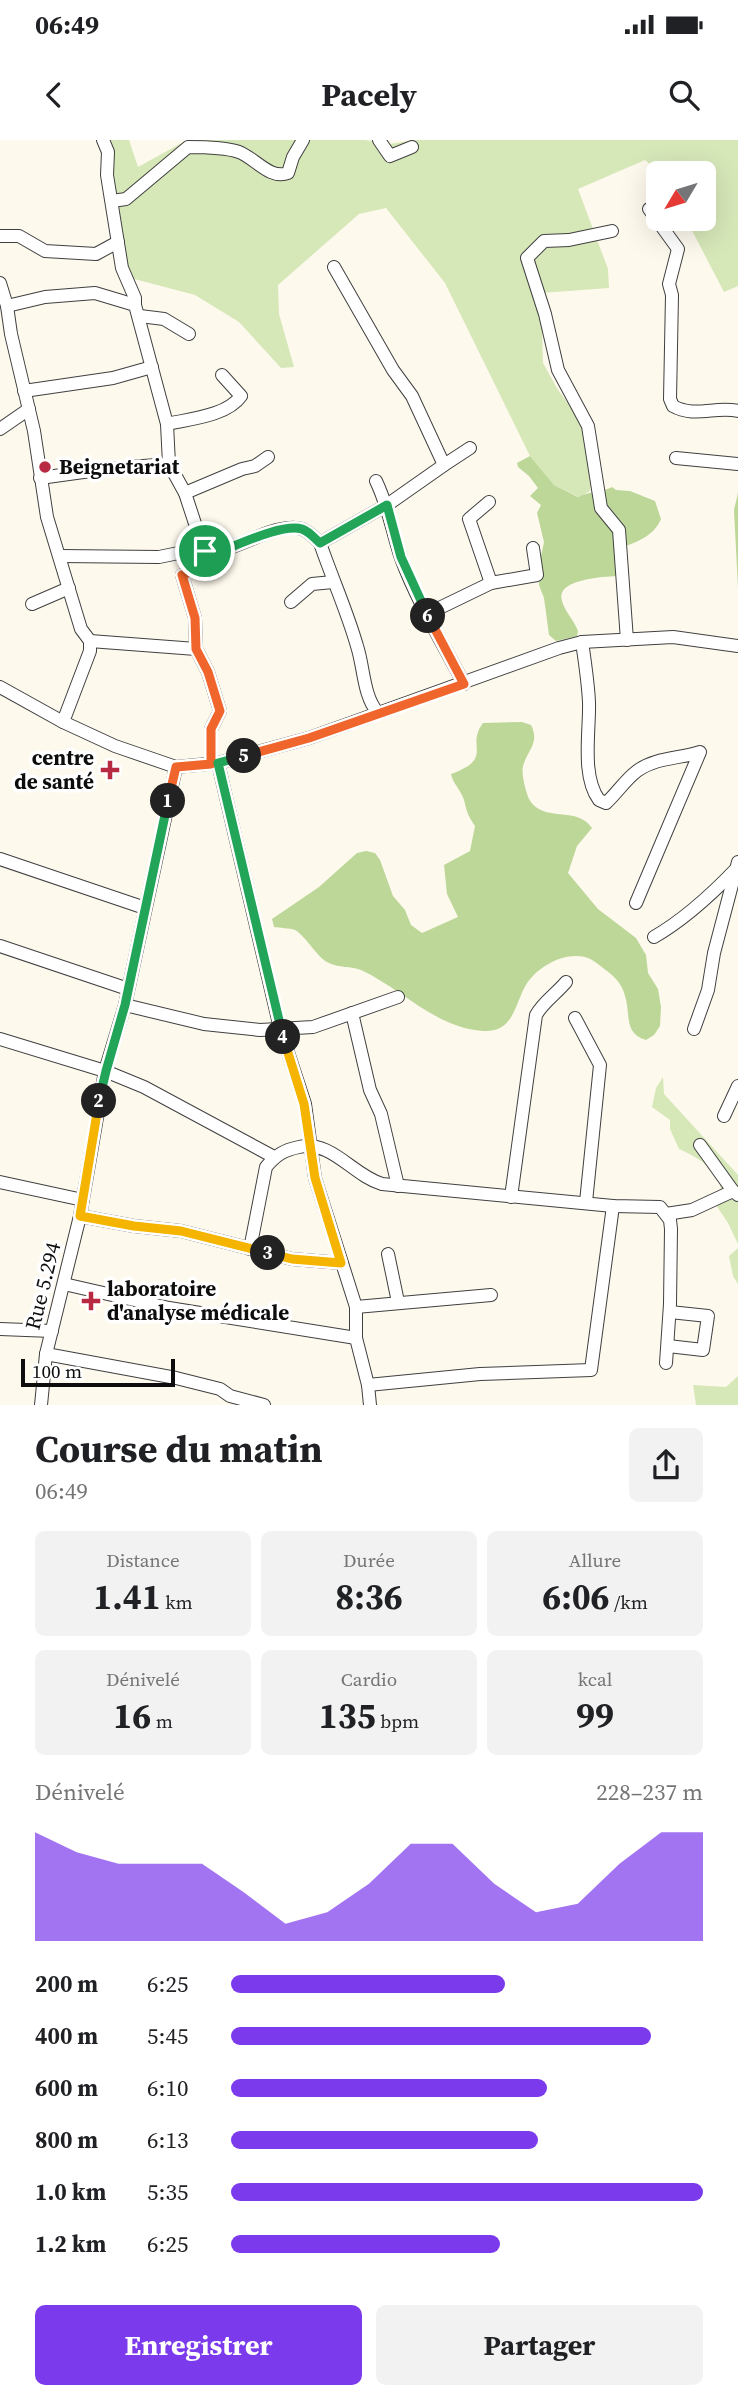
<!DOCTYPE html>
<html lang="fr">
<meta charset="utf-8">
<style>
body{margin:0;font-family:"Source Serif 4",serif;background:#f2f2f2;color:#202124;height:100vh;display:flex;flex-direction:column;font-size:26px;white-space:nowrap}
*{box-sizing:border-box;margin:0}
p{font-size:23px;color:#757577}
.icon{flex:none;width:38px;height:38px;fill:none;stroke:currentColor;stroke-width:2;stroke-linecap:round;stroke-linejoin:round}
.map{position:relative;height:1265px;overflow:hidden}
.panel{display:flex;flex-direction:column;background:#fff;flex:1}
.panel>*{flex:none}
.needle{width:46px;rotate:232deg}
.fabs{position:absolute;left:646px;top:21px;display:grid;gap:14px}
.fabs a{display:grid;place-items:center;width:70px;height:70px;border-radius:10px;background:#fff;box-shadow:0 7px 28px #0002;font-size:35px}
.scale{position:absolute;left:21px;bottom:18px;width:154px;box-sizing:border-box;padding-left:7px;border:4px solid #0d0d0d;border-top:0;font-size:19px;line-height:24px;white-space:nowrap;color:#0d0d0d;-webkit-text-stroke:5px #fff;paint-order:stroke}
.pin{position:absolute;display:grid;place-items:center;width:60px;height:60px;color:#fff;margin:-30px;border:4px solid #fff;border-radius:50%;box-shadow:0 2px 7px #0007}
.km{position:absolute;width:35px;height:35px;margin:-18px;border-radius:50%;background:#222;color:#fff;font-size:19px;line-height:35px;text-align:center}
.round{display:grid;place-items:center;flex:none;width:74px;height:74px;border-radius:10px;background:#f2f2f2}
.overview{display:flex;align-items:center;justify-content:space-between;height:119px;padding:0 35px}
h1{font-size:38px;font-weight:700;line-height:52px}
.figures{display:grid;grid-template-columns:repeat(3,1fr);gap:10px;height:119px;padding:7px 35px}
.figures div{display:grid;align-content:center;border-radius:10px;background:#f2f2f2;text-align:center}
.figures b{font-size:35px;font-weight:700}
.figures small{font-size:19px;font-weight:400}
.figures p{font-size:19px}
.chart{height:196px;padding:14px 35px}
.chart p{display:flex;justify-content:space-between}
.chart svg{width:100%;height:126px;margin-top:7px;fill:#7c3aed;opacity:.7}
.cta{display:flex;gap:14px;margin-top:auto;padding:14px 35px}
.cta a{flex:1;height:80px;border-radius:10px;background:#7c3aed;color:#fff;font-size:28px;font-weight:700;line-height:80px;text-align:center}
.cta a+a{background:#f2f2f2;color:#202124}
ul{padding:0 35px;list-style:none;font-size:23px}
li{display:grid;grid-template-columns:112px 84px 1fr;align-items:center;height:52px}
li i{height:18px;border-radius:9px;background:#7c3aed}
.status{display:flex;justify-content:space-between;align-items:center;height:49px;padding:0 35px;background:#fff;direction:ltr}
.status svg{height:19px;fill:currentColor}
header{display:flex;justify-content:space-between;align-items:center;height:91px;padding:0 35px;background:#fff;font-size:32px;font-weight:700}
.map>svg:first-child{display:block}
.green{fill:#d6e7b8}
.forest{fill:#bcd798}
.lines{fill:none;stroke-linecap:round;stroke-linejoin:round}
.minor-casing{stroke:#404040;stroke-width:14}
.minor{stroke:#fff;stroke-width:12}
.split-1-casing{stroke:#fff;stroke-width:14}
.split-2-casing{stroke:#fff;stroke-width:14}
.split-3-casing{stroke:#fff;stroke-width:14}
.split-4-casing{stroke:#fff;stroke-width:14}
.split-5-casing{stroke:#fff;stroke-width:14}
.split-6-casing{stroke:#fff;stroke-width:14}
.split-7-casing{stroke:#fff;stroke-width:14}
.split-1{stroke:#f0652b;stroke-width:9}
.split-2{stroke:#22a559;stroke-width:9}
.split-3{stroke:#f5b400;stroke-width:9}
.split-4{stroke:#f5b400;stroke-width:9}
.split-5{stroke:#22a559;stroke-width:9}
.split-6{stroke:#f0652b;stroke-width:9}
.split-7{stroke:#22a559;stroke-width:9}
.poi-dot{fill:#b72a41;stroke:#fff;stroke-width:2.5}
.labels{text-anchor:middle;stroke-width:7;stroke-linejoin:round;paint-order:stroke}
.poi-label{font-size:21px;font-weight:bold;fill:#0d0d0d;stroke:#fff;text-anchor:start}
.street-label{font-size:21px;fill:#0d0d0d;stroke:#fff}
</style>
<div class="status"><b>06:49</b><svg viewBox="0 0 49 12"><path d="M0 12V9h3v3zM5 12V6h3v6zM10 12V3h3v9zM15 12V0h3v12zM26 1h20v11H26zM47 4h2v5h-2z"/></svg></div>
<header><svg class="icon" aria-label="back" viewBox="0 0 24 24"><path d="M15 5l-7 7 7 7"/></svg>Pacely<svg class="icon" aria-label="search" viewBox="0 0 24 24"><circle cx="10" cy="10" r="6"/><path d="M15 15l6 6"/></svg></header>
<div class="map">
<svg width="738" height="1265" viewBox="0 0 738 1265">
<rect width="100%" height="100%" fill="#fef9ed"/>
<g class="green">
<path d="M99,0h30l9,27 49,-27h178l24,4 27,-4h322v146l-14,6 -38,-73h18v-46h-44l-15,-13 -67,29 30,80 1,19 -68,5 2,70 15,27 25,33c-2,24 12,44 7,68l-11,6 -25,-12 -24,-29 -85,-173 -59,-75 -27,6 -81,71 1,29 15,53 -13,1 -42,-46 -44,-27 -72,-19 -11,-74z"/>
<path d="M663,937l1,17 74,81v69l-10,-21 -18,-27 11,-5c-1,-21 -24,-34 -42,-42l-9,-20v-9l-18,-13 4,-19z"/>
<polygon points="738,1108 738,1144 733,1136 729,1116"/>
<polygon points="738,1236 738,1265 696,1265 693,1245 726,1247"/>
</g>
<g class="forest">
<path d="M530,316l24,29 24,12c12,-6 22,-4 34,-10l4,3 14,1 25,10 6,18c-7,17 -25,24 -42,29l1,19 -4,9c-13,1 -61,3 -54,25 3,11 12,19 16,30l-1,5 -21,5 -7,-6 -5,-37 -5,-13v-19l5,-24 -7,-29 4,-8 -11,-9 8,-8 -9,-12 -11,-9 -1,-4z"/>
<polygon points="738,353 738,448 734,370"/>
<path d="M522,582l9,3c9,18 -3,24 -8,41 -2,8 3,26 6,33 14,25 48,6 63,29l-15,18 -9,27 30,36 38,29 10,17 2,18 10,16 3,18 -1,19 -6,9 -8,5c-23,-7 -15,-26 -21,-44 -3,-13 -12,-21 -22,-28 -6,-5 -11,-9 -18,-11 -22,-5 -48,10 -59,28 -12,20 -12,48 -43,46 -47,-3 -81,-42 -122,-61 -10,-4 -22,-2 -32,-7 -13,-6 -21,-25 -34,-33 -6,-2 -15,-2 -21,-3l-2,-8 47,-32 38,-34 9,-2 9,2 5,7 13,36 12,14 6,15 11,8 36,-16 -11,-23 -3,-29 26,-14 5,-25c-8,-12 -8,-14 -11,-26 -3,-10 -11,-16 -13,-26 44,-16 14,-27 32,-51z"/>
</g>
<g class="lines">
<g class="minor-casing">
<g id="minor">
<polyline points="103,0 108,12 107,35 122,128 135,158 135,165"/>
<polyline points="379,0 390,16 412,7"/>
<path d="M112,61l14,-2 62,-52c15,0 36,0 51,5 16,6 31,28 49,21l5,-16 10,-17"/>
<path d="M649,69l29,40 -9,35 3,11 -2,104 3,7c21,12 43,0 65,5"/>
<polyline points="612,91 569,100 544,101 527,118 545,174 558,230 588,286 601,368 619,390 627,500"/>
<polyline points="0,96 19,96 45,111 96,114 118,102"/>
<polyline points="0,143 7,166 11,194 34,291 47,377 81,489 90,501 90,511 63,582"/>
<polyline points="7,166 45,157 95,153 135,165 167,284 169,324"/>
<polyline points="140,176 164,179 189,194"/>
<polyline points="24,251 113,238 152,227"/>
<path d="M167,284c22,-5 60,-8 74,-28l-19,-21"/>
<polyline points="0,289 29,269"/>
<polyline points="676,318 738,324"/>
<polyline points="444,325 470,308"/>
<path d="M40,338l65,-9 64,-5 16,29 18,55 8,5c26,-3 67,-32 91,-24 8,3 12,9 18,14 12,35 27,68 37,103 7,21 6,50 21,67"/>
<path d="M376,341c13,27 16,50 25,77 16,43 41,84 63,126"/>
<polyline points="185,353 242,329 255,326 268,317"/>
<polyline points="489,362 469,379 491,443"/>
<polyline points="320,403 387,365 444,325 412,256 393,230 334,127"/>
<polyline points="205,411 202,428 182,435 195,478 196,509 208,532 220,571 211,589 211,624"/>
<polyline points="60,416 159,417 203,408"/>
<polyline points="291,462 312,444 333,442"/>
<polyline points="32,464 69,448"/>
<polyline points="427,474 491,443 537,435 533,408"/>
<polyline points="90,501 196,509"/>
<path d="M582,502c3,20 6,40 7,60 1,28 -8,74 10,98l7,3c11,-10 19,-23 31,-32 19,-14 42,-12 63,-19l-64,151"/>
<polyline points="0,547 63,582 115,606 176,627 218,623 309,598 559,508 582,502 673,497 738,506"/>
<polyline points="218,623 280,888 305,964 315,1038 356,1167 356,1198 368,1245 370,1265"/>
<polyline points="0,719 145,768"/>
<path d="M654,797c31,-18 56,-41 81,-67"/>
<polyline points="0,806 128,849"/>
<polyline points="125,865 204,884 260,890 313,887 398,857"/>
<polyline points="352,873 370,950 381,974 398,1046"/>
<polyline points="575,878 600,925 586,1062"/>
<polyline points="694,889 708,850 714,813 738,722"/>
<polyline points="0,899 105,931 144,947 274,1017"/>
<polyline points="724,976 738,946"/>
<polyline points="700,1005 733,1051"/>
<polyline points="0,1042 83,1060"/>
<path d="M511,1057l25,-182c7,-13 20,-21 30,-33"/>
<polyline points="666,1074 692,1070 733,1051 738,1055"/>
<polyline points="80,1076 134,1086 181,1091 292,1119 341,1123"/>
<path d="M250,1109l16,-82c10,-12 18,-17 33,-20 33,-7 53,28 83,37l231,22 47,1 10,13 1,9 -1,75 -4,59"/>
<polyline points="388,1114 398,1162"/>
<polyline points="64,1144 169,1168 356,1198"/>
<polyline points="356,1167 491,1155"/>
<polyline points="0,1189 52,1191"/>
<polyline points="668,1206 703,1210 708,1176 670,1172"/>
<polyline points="46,1214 176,1238 220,1249 230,1256 264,1265"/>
<polyline points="368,1245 480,1234 591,1230 613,1066"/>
<polyline points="41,1265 46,1214 80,1076 105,931 125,865 176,627"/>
</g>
</g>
<use href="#minor" class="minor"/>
</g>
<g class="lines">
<g class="split-1-casing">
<polyline id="split-1" points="168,661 176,627 211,624 211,589 220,571 208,532 196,509 195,478 182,435 202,428 205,411"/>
</g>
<g class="split-2-casing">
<polyline id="split-2" points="99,961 106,931 125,865 168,661"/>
</g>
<g class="split-3-casing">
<polyline id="split-3" points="99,961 80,1076 134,1086 181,1091 268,1113"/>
</g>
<g class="split-4-casing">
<polyline id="split-4" points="268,1113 292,1119 341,1123 315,1038 304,964 283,897"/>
</g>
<g class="split-5-casing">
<polyline id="split-5" points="244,616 218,623 283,897"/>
</g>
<g class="split-6-casing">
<polyline id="split-6" points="244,616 309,598 464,544 428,476"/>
</g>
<g class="split-7-casing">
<path id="split-7" d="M205,411l11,2c20,-7 66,-30 86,-24 8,3 12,9 18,14l67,-38 14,52 27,59"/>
</g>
<use href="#split-1" class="split-1"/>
<use href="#split-2" class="split-2"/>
<use href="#split-3" class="split-3"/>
<use href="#split-4" class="split-4"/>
<use href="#split-5" class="split-5"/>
<use href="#split-6" class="split-6"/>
<use href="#split-7" class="split-7"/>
</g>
<g class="poi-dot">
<circle cx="45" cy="327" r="7"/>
<path d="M106.5 619.5h7v7h7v7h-7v7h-7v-7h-7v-7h7z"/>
<path d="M87.5 1150.5h7v7h7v7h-7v7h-7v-7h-7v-7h7z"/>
</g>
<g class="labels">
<g class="poi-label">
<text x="59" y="334">Beignetariat</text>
<text x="94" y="625" text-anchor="end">centre<tspan x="94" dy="24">de santé</tspan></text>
<text x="107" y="1156">laboratoire<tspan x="107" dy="24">d'analyse médicale</tspan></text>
</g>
<g class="street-label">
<text transform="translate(43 1146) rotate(-76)" y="7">Rue 5.294</text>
</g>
</g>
</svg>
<div class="fabs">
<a><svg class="needle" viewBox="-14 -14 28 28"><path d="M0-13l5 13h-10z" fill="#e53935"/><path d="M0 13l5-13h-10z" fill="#757577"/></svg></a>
</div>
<div class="scale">100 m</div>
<div class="pin" style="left:205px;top:411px;background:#1e9e55"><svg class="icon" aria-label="arrive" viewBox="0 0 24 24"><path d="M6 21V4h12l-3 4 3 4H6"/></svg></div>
<b class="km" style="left:168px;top:661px">1</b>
<b class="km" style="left:99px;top:961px">2</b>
<b class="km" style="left:268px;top:1113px">3</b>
<b class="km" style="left:283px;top:897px">4</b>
<b class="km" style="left:244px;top:616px">5</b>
<b class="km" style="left:428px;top:476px">6</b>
</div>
<section class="panel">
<div class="overview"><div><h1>Course du matin</h1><p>06:49</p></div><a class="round"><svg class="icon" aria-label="share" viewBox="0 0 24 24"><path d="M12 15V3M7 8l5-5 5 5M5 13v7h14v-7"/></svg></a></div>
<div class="figures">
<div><p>Distance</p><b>1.41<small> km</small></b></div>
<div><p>Durée</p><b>8:36</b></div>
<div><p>Allure</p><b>6:06<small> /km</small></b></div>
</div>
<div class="figures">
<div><p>Dénivelé</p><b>16<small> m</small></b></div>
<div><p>Cardio</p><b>135<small> bpm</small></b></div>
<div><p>kcal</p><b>99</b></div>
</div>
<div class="chart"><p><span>Dénivelé</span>228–237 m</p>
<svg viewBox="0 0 160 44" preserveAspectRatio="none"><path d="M0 44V6L10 13L20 17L30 17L40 17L50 27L60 38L70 34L80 24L90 10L100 10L110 24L120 34L130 31L140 17L150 6L160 6V44z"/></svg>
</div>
<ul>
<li><b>200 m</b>6:25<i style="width:58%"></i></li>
<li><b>400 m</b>5:45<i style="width:89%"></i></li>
<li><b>600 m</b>6:10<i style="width:67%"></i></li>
<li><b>800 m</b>6:13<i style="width:65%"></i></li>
<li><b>1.0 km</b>5:35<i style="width:100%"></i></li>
<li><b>1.2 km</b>6:25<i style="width:57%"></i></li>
</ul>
<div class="cta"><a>Enregistrer</a><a>Partager</a></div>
</section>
